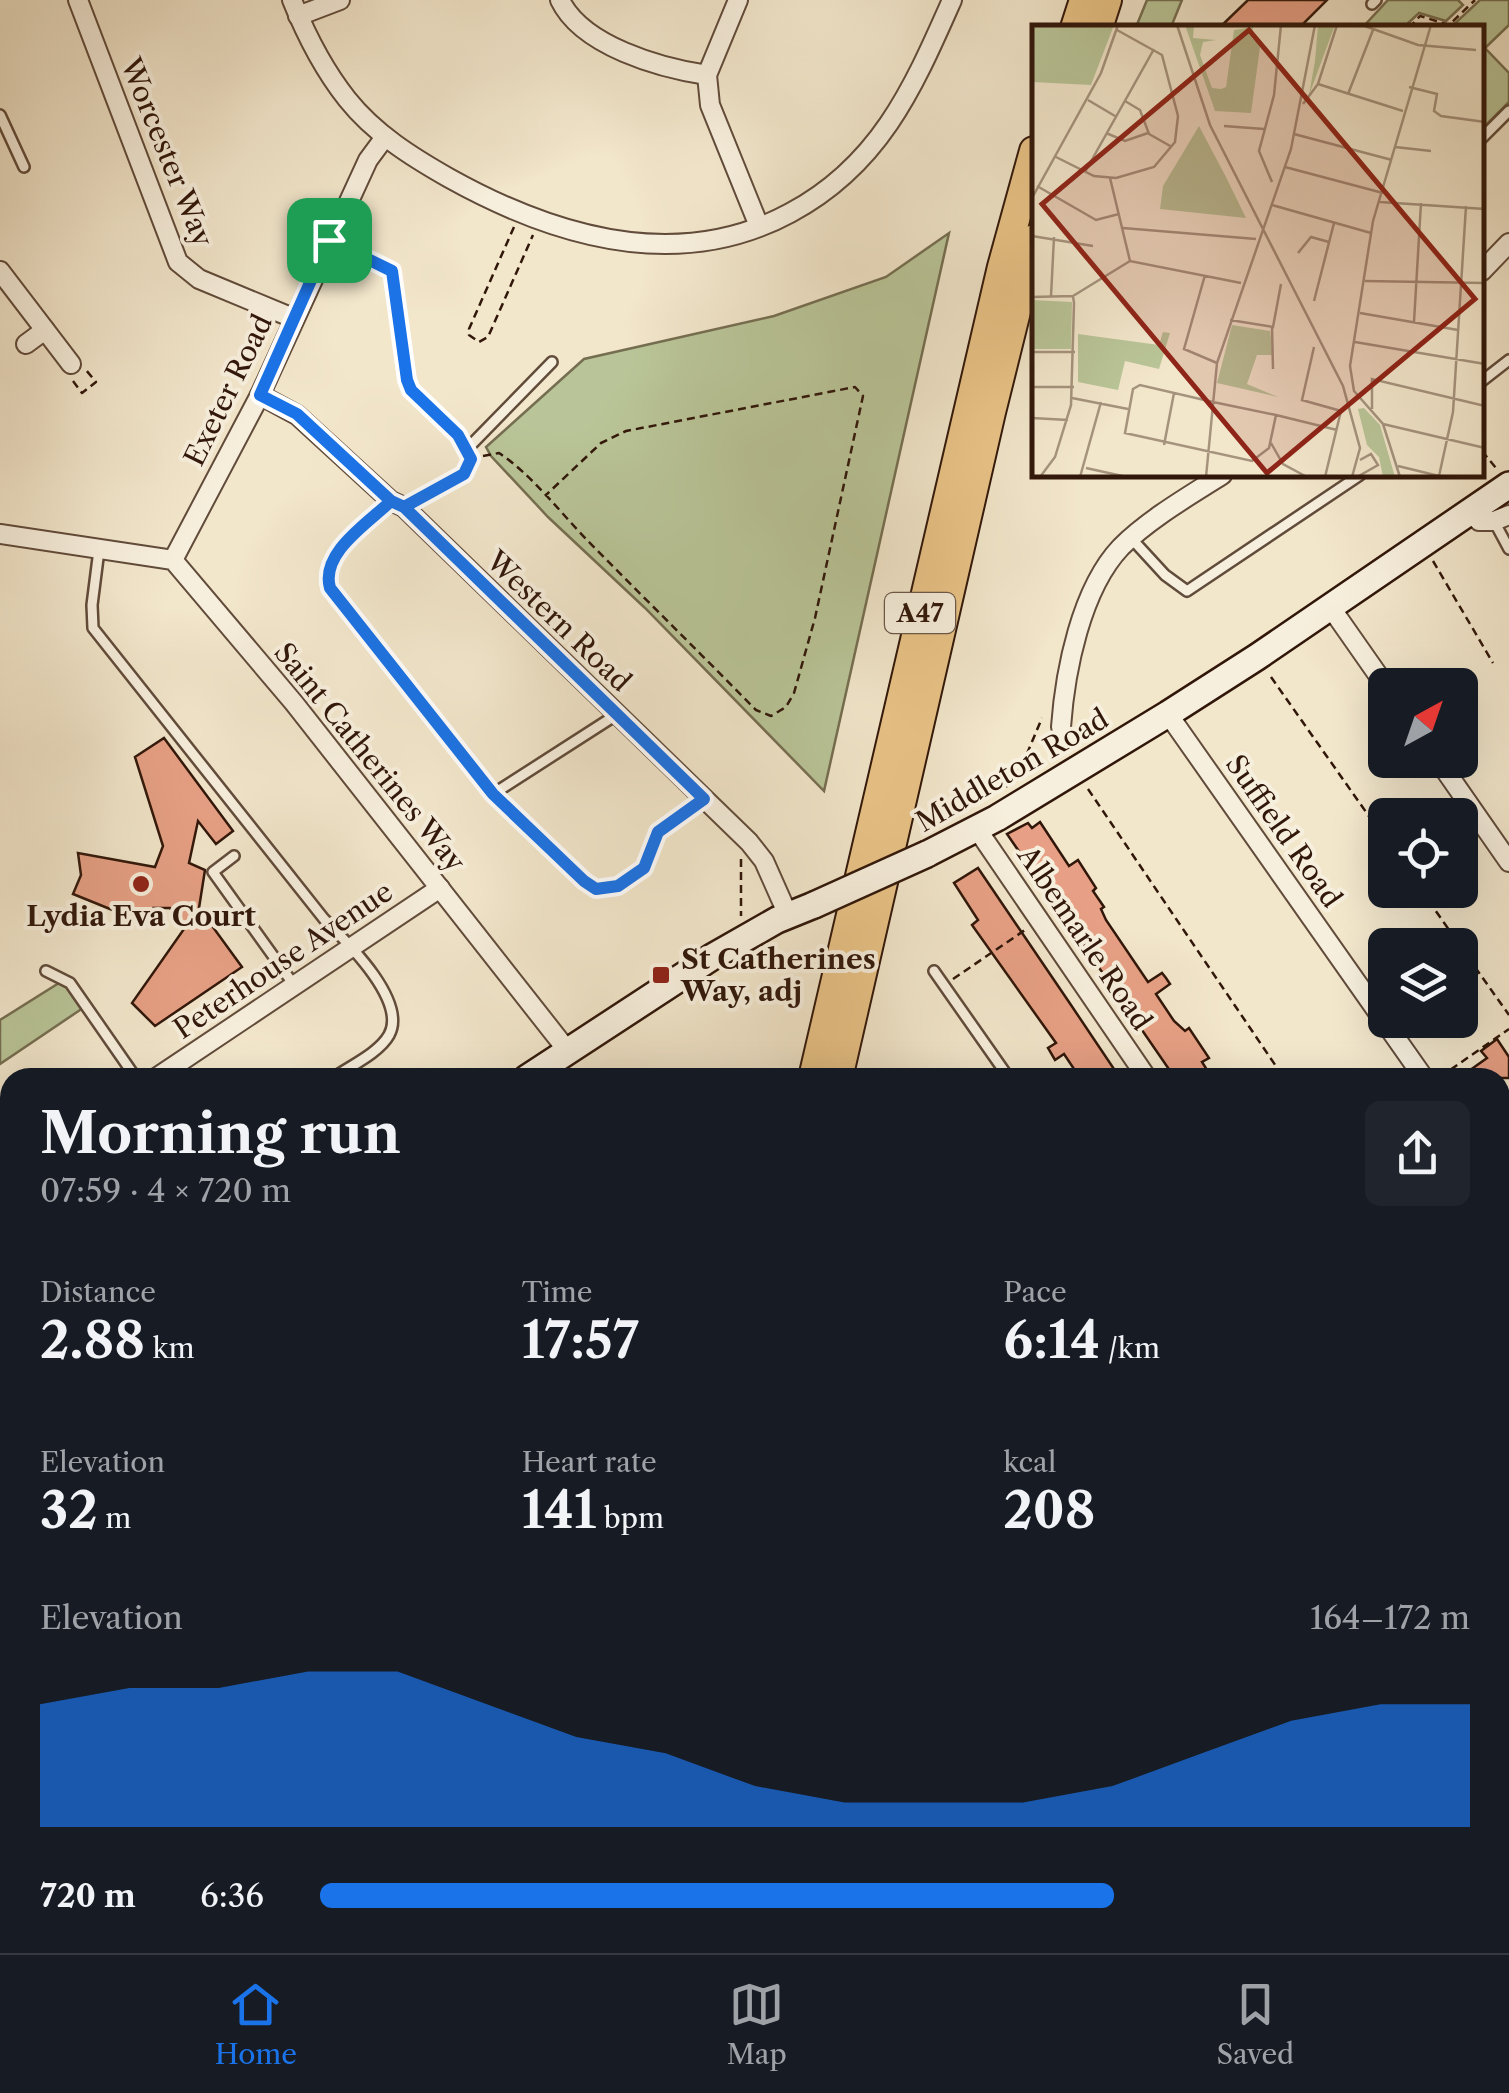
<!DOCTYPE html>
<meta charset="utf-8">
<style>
body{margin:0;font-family:"Libre Caslon Text",serif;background:#20242c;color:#f1f3f6;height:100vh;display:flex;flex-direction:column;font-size:38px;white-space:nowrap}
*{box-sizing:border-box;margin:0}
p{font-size:32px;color:#9ea1a6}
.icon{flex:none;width:55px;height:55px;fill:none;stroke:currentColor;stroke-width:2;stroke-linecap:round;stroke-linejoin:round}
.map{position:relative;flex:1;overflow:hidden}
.drawer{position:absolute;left:0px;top:1068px;width:1510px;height:888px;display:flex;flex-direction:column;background:#171b24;border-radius:30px 30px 0 0;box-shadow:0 10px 40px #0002}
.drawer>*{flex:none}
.needle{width:65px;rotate:40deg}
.controls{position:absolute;left:1368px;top:668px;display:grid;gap:20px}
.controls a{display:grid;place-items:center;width:110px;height:110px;border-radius:15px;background:#171b24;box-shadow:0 10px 40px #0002;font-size:50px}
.pin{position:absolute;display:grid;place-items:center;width:85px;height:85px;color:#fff;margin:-42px;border-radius:20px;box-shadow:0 5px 15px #0006}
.round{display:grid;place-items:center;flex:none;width:105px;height:105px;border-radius:15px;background:#20242c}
.head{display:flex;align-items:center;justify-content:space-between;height:170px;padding:0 40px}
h1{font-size:55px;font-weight:700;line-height:75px}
.stats{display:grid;grid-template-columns:repeat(3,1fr);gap:15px;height:170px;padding:10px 40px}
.stats div{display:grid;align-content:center}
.stats b{font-size:50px;font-weight:700}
.stats small{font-size:28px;font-weight:400}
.stats p{font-size:28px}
.chart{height:280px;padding:20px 40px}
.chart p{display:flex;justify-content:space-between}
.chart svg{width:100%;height:180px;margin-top:10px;fill:#1a73e8;opacity:.7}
ul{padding:0 40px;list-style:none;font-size:32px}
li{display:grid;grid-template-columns:160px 120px 1fr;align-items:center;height:75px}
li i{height:25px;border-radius:12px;background:#1a73e8}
.tabs{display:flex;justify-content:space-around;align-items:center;height:140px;border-top:2px solid #363941;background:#171b24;font-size:28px;color:#9ea1a6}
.tabs a{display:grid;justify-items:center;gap:5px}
.tabs .on{color:#1a73e8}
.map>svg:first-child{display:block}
.green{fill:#b9c598;stroke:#756e51;stroke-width:2.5}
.building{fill:#e7a085;stroke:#31170a;stroke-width:2.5}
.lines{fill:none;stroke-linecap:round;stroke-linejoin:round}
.service-casing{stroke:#614b3a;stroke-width:14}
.minor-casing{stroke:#614b3a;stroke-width:22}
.tertiary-casing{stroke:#614b3a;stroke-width:28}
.secondary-casing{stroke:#31170a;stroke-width:30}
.trunk-casing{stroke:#31170a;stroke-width:32}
.path{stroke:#31170a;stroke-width:2.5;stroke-dasharray:8 5;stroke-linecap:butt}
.service{stroke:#f7efdd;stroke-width:9}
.minor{stroke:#f7efdd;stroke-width:18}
.tertiary{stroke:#f7efdd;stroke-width:22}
.secondary{stroke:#f7efdd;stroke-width:25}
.trunk{stroke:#e9c386;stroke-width:28}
.secondary-bridge-casing{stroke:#31170a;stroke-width:30;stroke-linecap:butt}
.secondary-bridge{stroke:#f7efdd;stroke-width:25}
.route-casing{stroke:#fff;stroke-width:20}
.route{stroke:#1a73e8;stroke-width:12}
.poi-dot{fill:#8f2418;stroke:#f7efdd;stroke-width:4}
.labels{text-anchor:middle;stroke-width:8;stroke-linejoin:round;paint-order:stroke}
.shield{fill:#f7efdd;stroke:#6c5849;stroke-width:2.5}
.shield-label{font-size:25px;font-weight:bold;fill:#31170a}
.street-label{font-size:28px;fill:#31170a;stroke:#f7efdd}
.poi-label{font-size:28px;font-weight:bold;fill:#31170a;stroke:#f7efdd}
.inset-road{fill:none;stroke:#a5937e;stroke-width:2.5}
.view{fill:#8f2418;fill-opacity:0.15;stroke:#8f2418;stroke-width:5}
.inset-edge{fill:none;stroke:#31170a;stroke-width:5}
</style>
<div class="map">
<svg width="1509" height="1953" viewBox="0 0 1509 1953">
<rect width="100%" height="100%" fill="#f2e6cb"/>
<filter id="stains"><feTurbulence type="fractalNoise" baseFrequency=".002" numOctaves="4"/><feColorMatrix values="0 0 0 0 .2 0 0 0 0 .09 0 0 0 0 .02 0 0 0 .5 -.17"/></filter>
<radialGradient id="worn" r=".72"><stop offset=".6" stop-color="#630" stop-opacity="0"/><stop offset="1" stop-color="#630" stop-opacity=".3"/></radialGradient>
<g class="green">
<polygon points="1147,0 1182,0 1171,27 1136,27"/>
<polygon points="1388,0 1458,0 1463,5 1446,21 1419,13 1404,27 1363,27"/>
<polygon points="1480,0 1509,0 1509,25 1485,48 1509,73 1509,102 1482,129 1482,28 1451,27"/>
<polygon points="949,233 824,791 645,608 548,517 491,456 486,447 584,359 774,316 886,277"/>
<polygon points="59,983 68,988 83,1008 0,1064 0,1020"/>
</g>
<g class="building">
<polygon points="1248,0 1327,0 1299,28 1219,28"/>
<polygon points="164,738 233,831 216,844 198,821 189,863 205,870 199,908 242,967 155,1026 132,1003 184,929 170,908 153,908 147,924 73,894 81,875 78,853 155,867 163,846 135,757"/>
<polygon points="1040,822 1069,866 1078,860 1096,888 1093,891 1104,907 1101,909 1106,920 1148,982 1162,973 1166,978 1170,984 1156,994 1174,1021 1185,1031 1189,1028 1209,1058 1202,1062 1212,1078 1175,1078 1007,834 1028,823 1032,828"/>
<polygon points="978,868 1071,1005 1120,1078 1080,1078 1064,1054 1055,1060 1048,1048 1056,1043 972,925 978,920 954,883"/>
<polygon points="1497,1039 1509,1057 1509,1078 1459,1078 1487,1058 1481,1051"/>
</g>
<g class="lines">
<g class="service-casing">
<g id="service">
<polyline points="1372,4 1376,0"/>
<polyline points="0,115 24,167"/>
<polyline points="1482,138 1509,111"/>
<polyline points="331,242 392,271 407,380 411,390 458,435 471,459 464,474 404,507"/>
<polyline points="1482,381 1509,360"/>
<polyline points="467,449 552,362"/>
<path d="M391,501c-23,22 -71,52 -61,87l163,206c17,17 86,90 104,95 14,5 39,-11 48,-22 7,-8 5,-20 10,-29 7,-16 35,-29 49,-39"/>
<polyline points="1494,521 1509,549"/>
<polyline points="1131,538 1165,575 1187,591 1360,475"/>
<path d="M99,550l-7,55 1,23 231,291c22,22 84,82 65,116 -10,18 -39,31 -56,43"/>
<polyline points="493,794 616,715"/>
<polyline points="234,856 213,872 294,985"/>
<polyline points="46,971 70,983 136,1078"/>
<polyline points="934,971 1009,1078"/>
<polyline points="4,1139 10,1135"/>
</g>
</g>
<g class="minor-casing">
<g id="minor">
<polyline points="78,0 178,262 199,279 293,318"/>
<path d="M292,0c14,35 32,70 55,99 28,35 65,58 102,79 104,58 228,96 341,35 90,-48 123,-125 162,-213"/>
<path d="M560,0c22,46 100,68 147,75"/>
<polyline points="738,0 707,75 710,105 759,226"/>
<polyline points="298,16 340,0"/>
<polyline points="0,271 71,364"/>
<polyline points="1482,271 1509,243"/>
<polyline points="26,344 45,330"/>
<polyline points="260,395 297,415 391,501 404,507 749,842 764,861 788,915"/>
<polyline points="1472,512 1479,521 1494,521 1509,515"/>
<polyline points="0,534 173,560 294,703 567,1050"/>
<polyline points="173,560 260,395 368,160 385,137"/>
<polyline points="1329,605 1385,685"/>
<polyline points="1168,714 1424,1078"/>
<path d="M1061,727c4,-56 20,-138 60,-180 28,-28 68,-51 101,-72"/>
<polyline points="1438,760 1509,862"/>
<polyline points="977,829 1147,1078"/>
<polyline points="156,1078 440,888"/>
<polyline points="1500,1251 1509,1260"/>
<polyline points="0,1428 10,1441"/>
<polyline points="1500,1482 1509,1473"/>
<polyline points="1500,1683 1509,1692"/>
<polyline points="1500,1847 1509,1838"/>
<polyline points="0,1857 10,1860"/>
<polyline points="1500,1861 1509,1866"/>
<polyline points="0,1873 10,1883"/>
<polyline points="70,1945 77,1953"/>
<polyline points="396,1945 401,1953"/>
<polyline points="797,1945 803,1953"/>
<polyline points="1037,1945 1044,1953"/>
<polyline points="1257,1945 1263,1953"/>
<polyline points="97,1953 97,1945"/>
<polyline points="531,1953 538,1945"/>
<polyline points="744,1953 747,1945"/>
<polyline points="1392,1953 1400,1945"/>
</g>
</g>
<g class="tertiary-casing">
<g id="tertiary">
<polyline points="1500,1170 1509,1164"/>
<polyline points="662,1953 662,1945"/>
</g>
</g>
<g class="secondary-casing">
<g id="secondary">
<polyline points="927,854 997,818 1168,714 1257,657 1509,485"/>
<polyline points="527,1078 712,957 777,920 814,905"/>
<polyline points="0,1481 10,1469"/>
</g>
</g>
<g class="trunk-casing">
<g id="trunk">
<polyline points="1075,28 1084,0"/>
<polyline points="1098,28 1107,0"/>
<polyline points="813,1078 1002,267 1034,151"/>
<polyline points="838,1078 991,412 1034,239"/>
<polyline points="593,1953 597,1945"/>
<polyline points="616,1953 619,1945"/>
</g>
</g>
<g class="path">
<polyline points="1409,28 1420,16 1449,25 1475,0"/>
<polyline points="514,227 469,329 469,335 479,342 488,337 533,235"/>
<polyline points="73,381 82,393 96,382 86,370"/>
<polyline points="1482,451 1496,468"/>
<path d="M483,456l16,-3c33,22 60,58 88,87 56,57 113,113 169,170l15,6 15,-9 8,-14 21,-75 48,-222 -8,-9 -229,44 -25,12 -56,53"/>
<polyline points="1433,561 1493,663"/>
<polyline points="1271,677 1385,839"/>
<polyline points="1006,787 1026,756 1042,718"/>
<polyline points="1088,789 1284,1078"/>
<polyline points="741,859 741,916"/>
<polyline points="1421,890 1459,944"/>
<polyline points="1460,946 1509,1015"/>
<polyline points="953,979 1025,930"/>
<polyline points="1440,1077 1509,1029"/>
<polyline points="1500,1558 1509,1548"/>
<polyline points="916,1945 922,1953"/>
<polyline points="560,1953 564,1945"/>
</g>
<use href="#service" class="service"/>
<use href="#minor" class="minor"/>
<use href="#tertiary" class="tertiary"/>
<use href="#secondary" class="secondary"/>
<use href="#trunk" class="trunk"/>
<g class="secondary-bridge-casing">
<polyline id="secondary-bridge" points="814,905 927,854"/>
</g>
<use href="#secondary-bridge" class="secondary-bridge"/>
</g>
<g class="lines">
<g class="route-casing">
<path id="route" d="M329,240l-69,155 37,19 94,87 13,6 300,292 -46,33 -14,36 -26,18 -22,3 -12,-8 -91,-87 -163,-206c-10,-35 38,-65 61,-87l13,6 60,-33 7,-15 -13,-24 -47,-45 -4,-10 -15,-109 -63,-31"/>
</g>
<use href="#route" class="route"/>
</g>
<g class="poi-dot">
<circle cx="141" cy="884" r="10"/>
<rect x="651" y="965" width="20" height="20" rx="5"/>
</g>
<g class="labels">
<rect class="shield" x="885" y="593" width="70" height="40" rx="8"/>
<g class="shield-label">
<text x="920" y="622">A47</text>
</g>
<g class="street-label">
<text transform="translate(167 152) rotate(68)" y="10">Worcester Way</text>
<text transform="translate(228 390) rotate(-64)" y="10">Exeter Road</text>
<text transform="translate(559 621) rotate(44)" y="10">Western Road</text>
<text transform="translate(370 757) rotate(51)" y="10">Saint Catherines Way</text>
<text transform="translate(1012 770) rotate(-30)" y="10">Middleton Road</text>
<text transform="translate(1284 831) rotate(55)" y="10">Suffield Road</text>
<text transform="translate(1085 938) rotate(56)" y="10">Albemarle Road</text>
<text transform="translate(283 960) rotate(-34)" y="10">Peterhouse Avenue</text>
</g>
<g class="poi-label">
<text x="141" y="926">Lydia Eva Court</text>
<text x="681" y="969" text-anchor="start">St Catherines<tspan x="681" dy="32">Way, adj</tspan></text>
</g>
</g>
<g transform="translate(1032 25)">
<rect width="452" height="452" fill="#f2e6cb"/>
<path d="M0,0h82l-23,60 -59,-3zM153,0h9l-1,13 23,2 -13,2 -3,13 12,33 9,1 5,-2 8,-57 19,-3 -1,12 9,1 -10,73 -36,-2zM286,0h17l-26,70 6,-34zM167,101l27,51 20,41 -86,-9 3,-23zM0,275l40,2 -1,47h-39zM200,300l38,6 3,24h-16l-10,29 31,13 -61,-14zM131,307l7,1 -11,36 -34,-8 -7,29 -40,-8v-48l81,11zM332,383l16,17 15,52h-12l-4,-20 -12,-12 -9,-36z" fill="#b9c598"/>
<path class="inset-road" d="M145,0l33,100 133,261 17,62 -8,29M330,0l56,20 58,5M286,59l85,27M377,62l28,7 -3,17 7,5 44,6M316,69l25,-64M56,75l27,16M93,76l15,9 9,24 23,13M271,79l15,-20 19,-59M192,101l40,3M74,108l19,8 23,-8M262,109l98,26M363,122l36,4M22,131l40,20 22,2 38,-11 21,-25 3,-26 -16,-61 -45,-25M253,142l98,26M53,147l69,-123M78,153l20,83M240,157l-13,-31 15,-56 7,-70M5,161l59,34 23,-6M0,173l69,-125 17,-48M348,177l105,7M240,180l99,28M91,203l133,11M0,211l61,10M266,228l13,-16 18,5M173,250l-21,74 33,14M333,256l120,2M19,271l3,-59M41,271l57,-35 111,22M0,272l41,-1 1,7 -3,102 -16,52 -15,20M282,276l20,-78M328,288l98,17M198,295l43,7 8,-43M382,297l7,-119M240,302l1,42M323,317l130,22M282,322l-12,53 39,11 -16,66M0,327h43M0,362h42M40,373l56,11M340,384v-30l113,27M244,390l-7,33 -17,13 -127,-28 8,-44 7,-4 73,17 63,13 61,15M0,393l36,2M351,399l102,24M239,418l12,21 24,13M132,420l10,-52M366,441l45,11M54,443l41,9M407,451l14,-64 13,-206M48,452l21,-75M174,452l11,-114 74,-214 24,-124M325,452l21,-12 -7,-11 -11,6M368,452l-17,-53 -29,-33 -4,-25 23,-145 58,-196"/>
<path class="view" d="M217,5l226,269 -208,174 -225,-269z"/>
<rect width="452" height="452" class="inset-edge"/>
</g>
<rect width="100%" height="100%" filter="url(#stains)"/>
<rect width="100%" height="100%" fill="url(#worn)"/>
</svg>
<div class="controls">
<a><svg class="needle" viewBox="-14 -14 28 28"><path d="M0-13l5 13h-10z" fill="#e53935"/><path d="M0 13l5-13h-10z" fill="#9ea1a6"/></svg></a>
<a><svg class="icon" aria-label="locate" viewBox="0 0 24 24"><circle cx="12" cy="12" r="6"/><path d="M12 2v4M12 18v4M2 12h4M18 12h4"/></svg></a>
<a><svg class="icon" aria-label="layers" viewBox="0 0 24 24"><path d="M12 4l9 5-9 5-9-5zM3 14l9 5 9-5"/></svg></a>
</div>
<div class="pin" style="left:329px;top:240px;background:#1e9e55"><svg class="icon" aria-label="arrive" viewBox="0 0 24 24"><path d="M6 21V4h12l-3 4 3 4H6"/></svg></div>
<section class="drawer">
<div class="head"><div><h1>Morning run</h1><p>07:59 · 4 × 720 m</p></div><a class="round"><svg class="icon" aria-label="share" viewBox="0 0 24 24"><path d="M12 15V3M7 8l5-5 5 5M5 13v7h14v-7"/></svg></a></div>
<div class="stats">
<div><p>Distance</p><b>2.88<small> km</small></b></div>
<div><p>Time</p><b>17:57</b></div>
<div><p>Pace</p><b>6:14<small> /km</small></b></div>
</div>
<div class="stats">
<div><p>Elevation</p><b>32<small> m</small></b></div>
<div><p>Heart rate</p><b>141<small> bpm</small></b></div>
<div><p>kcal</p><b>208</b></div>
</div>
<div class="chart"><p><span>Elevation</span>164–172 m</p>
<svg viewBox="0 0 160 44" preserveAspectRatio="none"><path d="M0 44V14L10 10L20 10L30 6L40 6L50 14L60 22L70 26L80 34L90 38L100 38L110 38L120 34L130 26L140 18L150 14L160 14V44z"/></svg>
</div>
<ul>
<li><b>720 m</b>6:36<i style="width:69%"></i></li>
</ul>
</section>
</div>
<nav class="tabs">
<a class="on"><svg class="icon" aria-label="home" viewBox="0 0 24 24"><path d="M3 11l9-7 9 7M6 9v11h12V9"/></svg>Home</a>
<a><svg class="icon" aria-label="map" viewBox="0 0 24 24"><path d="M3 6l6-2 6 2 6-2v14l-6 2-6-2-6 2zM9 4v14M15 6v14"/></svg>Map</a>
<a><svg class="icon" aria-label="saved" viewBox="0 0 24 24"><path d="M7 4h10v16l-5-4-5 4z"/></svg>Saved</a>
</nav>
